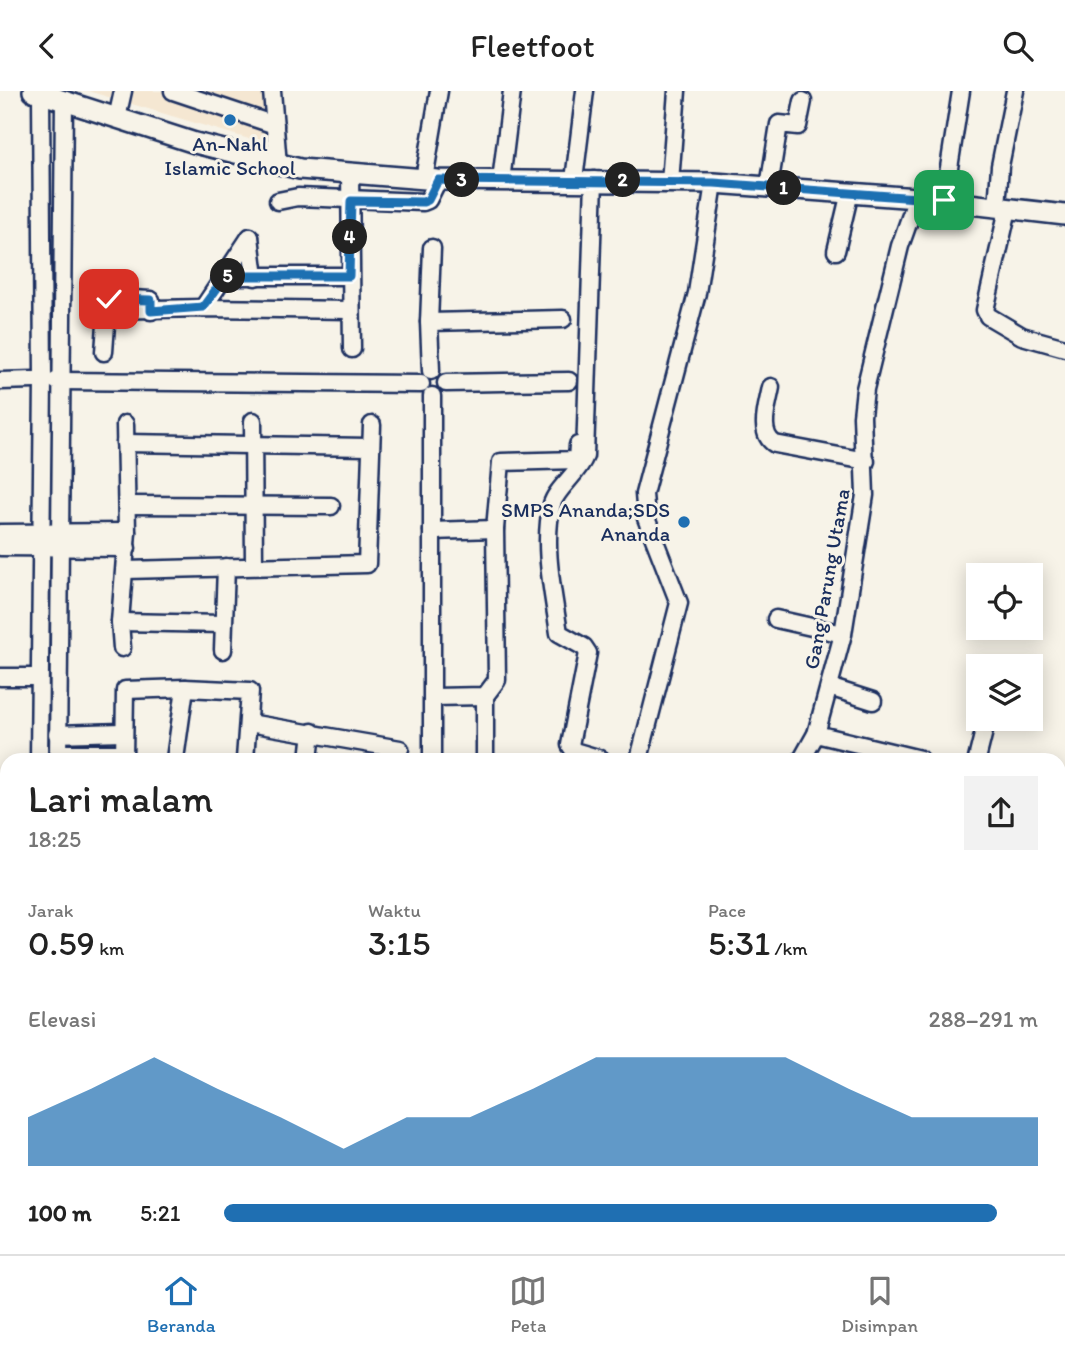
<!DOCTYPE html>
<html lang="id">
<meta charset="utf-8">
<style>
body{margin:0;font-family:Itim,sans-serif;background:#f2f2f2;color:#222;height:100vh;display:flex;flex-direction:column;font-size:26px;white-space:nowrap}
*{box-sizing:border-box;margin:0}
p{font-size:23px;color:#767676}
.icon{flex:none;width:38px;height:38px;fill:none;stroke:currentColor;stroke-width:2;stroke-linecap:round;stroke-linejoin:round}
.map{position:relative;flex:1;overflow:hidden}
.details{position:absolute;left:0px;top:662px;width:1066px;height:502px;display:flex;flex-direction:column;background:#fff;border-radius:21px 21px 0 0;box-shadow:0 4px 18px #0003}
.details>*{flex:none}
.buttons{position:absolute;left:966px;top:472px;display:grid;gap:14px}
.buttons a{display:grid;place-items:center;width:77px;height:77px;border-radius:0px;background:#fff;box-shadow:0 4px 18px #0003;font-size:35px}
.pin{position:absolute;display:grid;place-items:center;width:60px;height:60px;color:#fff;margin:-30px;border-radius:14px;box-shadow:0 4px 10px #0006}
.km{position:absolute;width:35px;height:35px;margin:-18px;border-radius:50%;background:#222;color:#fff;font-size:19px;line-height:35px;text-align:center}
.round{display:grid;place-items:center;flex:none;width:74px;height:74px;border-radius:0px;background:#f2f2f2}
.head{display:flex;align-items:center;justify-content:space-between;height:119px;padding:0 28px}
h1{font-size:38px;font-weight:600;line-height:52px}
.figures{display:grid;grid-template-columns:repeat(3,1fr);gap:10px;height:119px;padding:7px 28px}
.figures div{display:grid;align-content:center}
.figures b{font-size:35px;font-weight:600}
.figures small{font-size:19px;font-weight:400}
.figures p{font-size:19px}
.chart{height:196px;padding:14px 28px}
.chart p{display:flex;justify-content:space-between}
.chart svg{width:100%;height:126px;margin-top:7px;fill:#1f6fb2;opacity:.7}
ul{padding:0 28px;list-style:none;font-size:23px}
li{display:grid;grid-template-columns:112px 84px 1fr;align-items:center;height:52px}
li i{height:18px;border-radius:9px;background:#1f6fb2}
header{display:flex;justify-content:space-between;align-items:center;height:91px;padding:0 28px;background:#fff;font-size:32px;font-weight:600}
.menu{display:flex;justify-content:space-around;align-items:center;height:98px;border-top:2px solid #e0e0e0;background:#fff;font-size:19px;color:#767676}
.menu a{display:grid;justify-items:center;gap:4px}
.menu .current{color:#1f6fb2}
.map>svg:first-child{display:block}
.built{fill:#f5e7d2}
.green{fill:#dbe698;stroke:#7b8a7b;stroke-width:2}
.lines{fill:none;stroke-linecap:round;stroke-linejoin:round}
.minor-casing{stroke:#1b2f5e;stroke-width:21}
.major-casing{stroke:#1b2f5e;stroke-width:24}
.minor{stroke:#f7f3e8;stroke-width:16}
.major{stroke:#f7f3e8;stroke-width:19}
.route-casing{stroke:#fff;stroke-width:14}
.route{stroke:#1f6fb2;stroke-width:9}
.poi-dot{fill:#1f6fb2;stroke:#f7f3e8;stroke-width:2.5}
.labels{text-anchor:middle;stroke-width:6;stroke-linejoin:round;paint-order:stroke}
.poi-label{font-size:21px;fill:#1b2f5e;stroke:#f7f3e8}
.street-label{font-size:21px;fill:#1b2f5e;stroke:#f7f3e8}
</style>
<header><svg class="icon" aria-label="back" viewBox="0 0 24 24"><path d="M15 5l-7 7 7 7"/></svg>Fleetfoot<svg class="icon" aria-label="search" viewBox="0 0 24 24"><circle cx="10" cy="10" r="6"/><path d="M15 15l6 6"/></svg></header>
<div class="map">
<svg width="1065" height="1163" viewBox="0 0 1065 1163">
<rect width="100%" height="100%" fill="#f7f3e8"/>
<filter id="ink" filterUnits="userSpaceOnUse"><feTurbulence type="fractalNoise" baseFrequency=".0143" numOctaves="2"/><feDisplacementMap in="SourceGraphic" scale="14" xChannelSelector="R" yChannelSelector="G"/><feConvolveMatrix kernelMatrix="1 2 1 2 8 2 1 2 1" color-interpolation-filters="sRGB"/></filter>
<g filter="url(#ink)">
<polygon class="built" points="88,0 274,0 279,57"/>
<rect class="green" x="152" y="1157" width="458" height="6"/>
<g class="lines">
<g class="minor-casing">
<g id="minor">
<polyline points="173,0 275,34"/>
<polyline points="272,0 278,74"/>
<polyline points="117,27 123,0"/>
<polyline points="350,82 352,258"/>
<polyline points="424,88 439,0"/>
<polyline points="574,89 585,0"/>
<path d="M594,89l-9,276c-7,18 -29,33 -33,48 -10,41 1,88 7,129l25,14 4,6 -18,92 4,6 27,8"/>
<polyline points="501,90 512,0"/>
<polyline points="670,91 677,0"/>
<polyline points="769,96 779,33 798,35 803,10"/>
<polyline points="944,109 961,0"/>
<polyline points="278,110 298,106 423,111 428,109 438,89"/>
<polyline points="997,116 1000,75 1015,0"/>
<polyline points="1008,118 985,219 988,225 1022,245 1065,257"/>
<polyline points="250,146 255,186"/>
<polyline points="836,160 850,101"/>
<polyline points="226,185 349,185"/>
<polyline points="203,217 250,146"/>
<polyline points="107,219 111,207 151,209 151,220"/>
<polyline points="429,231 563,228"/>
<polyline points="104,261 107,219 203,217 350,219"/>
<polyline points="431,280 429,231 432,157"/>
<polyline points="0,290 35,289"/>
<polyline points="56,290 421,293"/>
<polyline points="446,292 569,290"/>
<path d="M771,296c-3,18 -14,46 4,57l91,17"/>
<polyline points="253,330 254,474"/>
<polyline points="125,352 369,356"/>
<polyline points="127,414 331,415"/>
<polyline points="432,440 495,438"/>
<polyline points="0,442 127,441"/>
<polyline points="0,456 127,457"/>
<polyline points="126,479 367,473 372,334"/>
<polyline points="776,528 843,543"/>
<polyline points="120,531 223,533"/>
<polyline points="122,557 120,531 127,441 125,333"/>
<polyline points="223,559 226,476"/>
<polyline points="0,586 32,586"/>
<polyline points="829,596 873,610"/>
<polyline points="485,605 485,668"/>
<polyline points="433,606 485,605 497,589 495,438 501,371 577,369 578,354"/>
<polyline points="249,632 400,658"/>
<polyline points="57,643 122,641"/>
<polyline points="816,643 920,668"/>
<polyline points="58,662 123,662"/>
<polyline points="39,668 43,289 41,3"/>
<polyline points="58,668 64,9"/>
<polyline points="124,668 125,599 185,597 250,600 245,668"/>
<polyline points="175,668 185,597"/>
<polyline points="309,668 312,641"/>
<polyline points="432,668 432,305"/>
<polyline points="639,668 679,512 646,427 644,403 697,202 714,92"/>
<polyline points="802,668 816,643 843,543 865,404 862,325 865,298 900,155 917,107"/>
<polyline points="977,668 987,628"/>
<polyline points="1059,699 1065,700"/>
<polyline points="0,766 7,765"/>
<polyline points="0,781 7,780"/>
<polyline points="1059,827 1065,800"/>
<polyline points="1059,922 1065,923"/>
<polyline points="0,982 7,985"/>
<polyline points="1059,1033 1065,1034"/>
<polyline points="0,1051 7,1032"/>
<polyline points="1059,1143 1064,1108"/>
<polyline points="770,1160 783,1163"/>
<polyline points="0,1163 26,1163"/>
<polyline points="55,1163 55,1157"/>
<polyline points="118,1163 118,1157"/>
<polyline points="663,1163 666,1157"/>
<polyline points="903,1163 904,1157"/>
<polyline points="954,1163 955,1157"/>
<polyline points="1003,1163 1004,1157"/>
<polyline points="1056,1163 1057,1157"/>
</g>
</g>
<g class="major-casing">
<polyline id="major" points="33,0 195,52 300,78 438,89 714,92 917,107 1065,124"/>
</g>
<use href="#minor" class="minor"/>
<use href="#major" class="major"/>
</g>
</g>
<g class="lines" filter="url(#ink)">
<g class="route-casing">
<polyline id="route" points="109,208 151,209 151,220 203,216 226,185 349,185 351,110 423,111 428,109 438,89 714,92 944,109"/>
</g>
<use href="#route" class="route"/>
</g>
<g class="poi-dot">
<circle cx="230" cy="29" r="7"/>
<circle cx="684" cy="431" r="7"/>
</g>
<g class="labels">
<g class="poi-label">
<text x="230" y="60">An-Nahl<tspan x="230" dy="24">Islamic School</tspan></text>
<text x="670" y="426" text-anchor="end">SMPS Ananda;SDS<tspan x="670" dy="24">Ananda</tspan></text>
</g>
<g class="street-label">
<text transform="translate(827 488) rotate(-80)" y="7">Gang Parung Utama</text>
</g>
</g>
</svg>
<div class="buttons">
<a><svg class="icon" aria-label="locate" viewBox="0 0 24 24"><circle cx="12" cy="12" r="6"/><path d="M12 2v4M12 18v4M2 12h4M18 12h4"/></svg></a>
<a><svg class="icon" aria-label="layers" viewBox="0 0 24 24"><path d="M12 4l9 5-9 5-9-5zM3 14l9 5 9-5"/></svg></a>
</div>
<div class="pin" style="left:944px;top:109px;background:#1e9e55"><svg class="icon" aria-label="arrive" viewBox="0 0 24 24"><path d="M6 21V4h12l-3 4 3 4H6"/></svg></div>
<div class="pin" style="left:109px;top:208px;background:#d93025"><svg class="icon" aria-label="check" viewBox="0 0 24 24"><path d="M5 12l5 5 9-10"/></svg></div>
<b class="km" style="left:784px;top:97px">1</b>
<b class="km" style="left:623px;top:89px">2</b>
<b class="km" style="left:462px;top:89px">3</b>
<b class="km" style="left:350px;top:146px">4</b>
<b class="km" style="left:228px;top:185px">5</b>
<section class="details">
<div class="head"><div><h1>Lari malam</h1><p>18:25</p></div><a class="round"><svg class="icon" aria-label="share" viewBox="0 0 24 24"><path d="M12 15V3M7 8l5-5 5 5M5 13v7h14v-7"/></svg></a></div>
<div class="figures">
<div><p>Jarak</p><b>0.59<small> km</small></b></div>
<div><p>Waktu</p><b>3:15</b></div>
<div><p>Pace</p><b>5:31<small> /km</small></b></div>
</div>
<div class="chart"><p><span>Elevasi</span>288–291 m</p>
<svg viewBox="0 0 160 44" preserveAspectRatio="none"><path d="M0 44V27L10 17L20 6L30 17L40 27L50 38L60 27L70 27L80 17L90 6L100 6L110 6L120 6L130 17L140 27L150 27L160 27V44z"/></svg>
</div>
<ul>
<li><b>100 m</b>5:21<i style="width:95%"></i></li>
</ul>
</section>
</div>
<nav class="menu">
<a class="current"><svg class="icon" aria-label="home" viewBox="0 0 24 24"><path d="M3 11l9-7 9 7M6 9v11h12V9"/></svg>Beranda</a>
<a><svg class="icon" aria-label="map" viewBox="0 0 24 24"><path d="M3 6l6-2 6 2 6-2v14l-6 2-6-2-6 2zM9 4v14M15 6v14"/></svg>Peta</a>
<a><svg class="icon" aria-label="saved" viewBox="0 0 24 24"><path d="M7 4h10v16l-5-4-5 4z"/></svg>Disimpan</a>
</nav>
